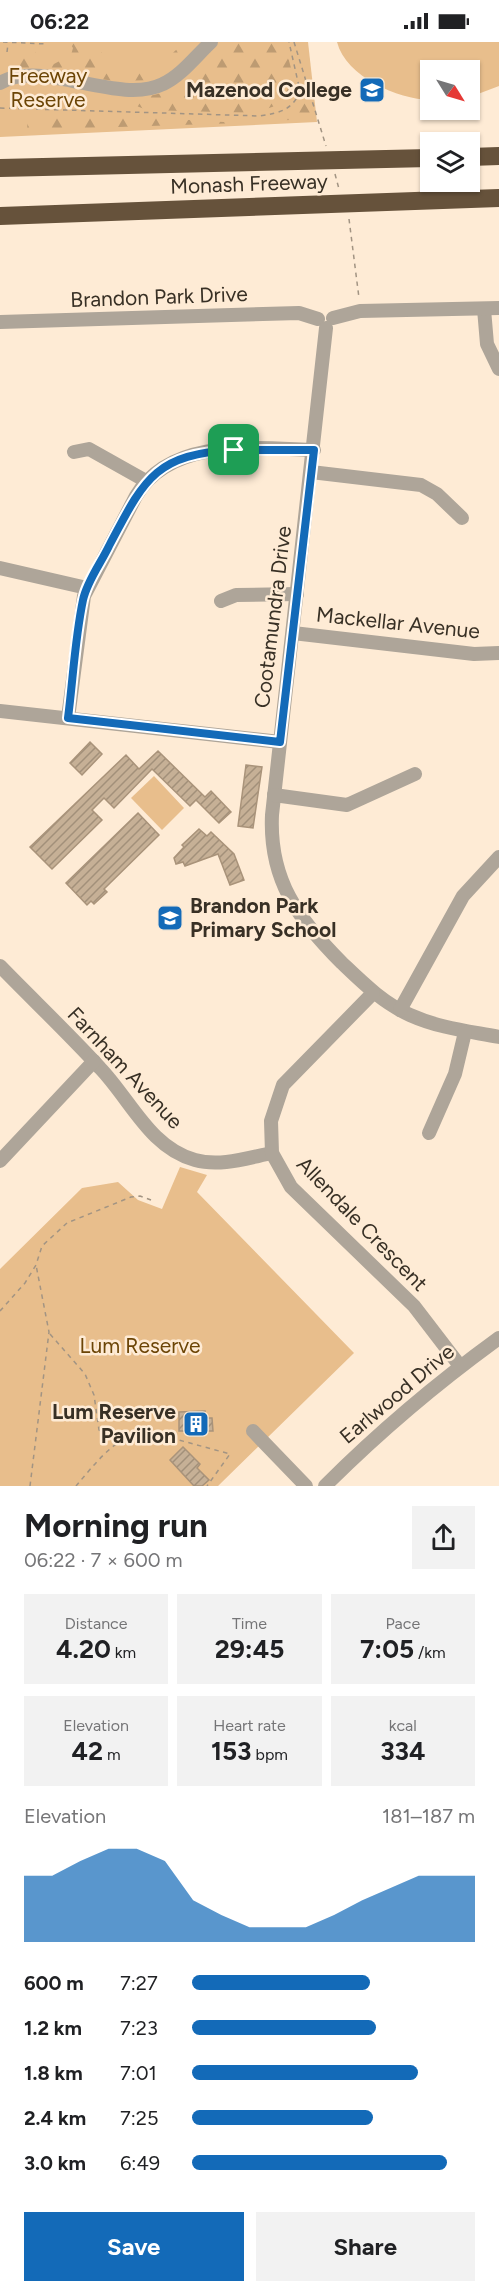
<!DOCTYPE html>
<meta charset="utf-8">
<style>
body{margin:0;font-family:Figtree,sans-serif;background:#f2f2f2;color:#202124;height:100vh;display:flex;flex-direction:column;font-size:22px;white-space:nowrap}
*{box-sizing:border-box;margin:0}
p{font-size:20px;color:#757577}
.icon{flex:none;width:33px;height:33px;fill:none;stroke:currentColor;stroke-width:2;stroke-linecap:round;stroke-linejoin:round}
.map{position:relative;height:1444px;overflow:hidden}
.panel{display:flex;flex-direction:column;background:#fff;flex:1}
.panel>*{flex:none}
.needle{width:39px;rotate:127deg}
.tools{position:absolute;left:420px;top:18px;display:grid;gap:12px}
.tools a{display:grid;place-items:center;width:60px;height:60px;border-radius:0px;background:#fff;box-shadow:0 2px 4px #0004;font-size:30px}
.pin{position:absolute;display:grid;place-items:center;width:51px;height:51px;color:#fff;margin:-26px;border-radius:12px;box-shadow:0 3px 9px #0006}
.round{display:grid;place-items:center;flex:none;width:63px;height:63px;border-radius:0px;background:#f2f2f2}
.headline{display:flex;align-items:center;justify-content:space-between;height:102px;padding:0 24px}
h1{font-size:33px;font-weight:700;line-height:45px}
.stats{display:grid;grid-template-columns:repeat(3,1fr);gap:9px;height:102px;padding:6px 24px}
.stats div{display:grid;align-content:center;border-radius:0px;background:#f2f2f2;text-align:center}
.stats b{font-size:26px;font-weight:700}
.stats small{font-size:16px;font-weight:400}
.stats p{font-size:16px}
.chart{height:168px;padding:12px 24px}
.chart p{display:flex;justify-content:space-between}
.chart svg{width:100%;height:108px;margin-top:6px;fill:#136ab8;opacity:.7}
.primary-button{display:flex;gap:12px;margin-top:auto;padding:12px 24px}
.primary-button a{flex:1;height:69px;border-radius:0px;background:#136ab8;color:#fff;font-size:24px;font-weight:700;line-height:69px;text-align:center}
.primary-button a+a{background:#f2f2f2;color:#202124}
ul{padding:0 24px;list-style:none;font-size:20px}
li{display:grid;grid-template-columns:96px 72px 1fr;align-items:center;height:45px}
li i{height:15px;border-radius:8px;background:#136ab8}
.status{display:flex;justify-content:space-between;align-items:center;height:42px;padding:0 30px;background:#fff;direction:ltr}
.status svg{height:16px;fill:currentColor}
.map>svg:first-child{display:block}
.green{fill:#e8be8c}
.forest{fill:url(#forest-firs)}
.building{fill:url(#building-hatch);stroke:#a9937a;stroke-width:1.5}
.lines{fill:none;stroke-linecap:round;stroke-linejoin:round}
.path{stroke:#a29483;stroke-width:1.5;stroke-dasharray:4.5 4.5;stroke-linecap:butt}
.minor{stroke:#aea599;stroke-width:14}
.highway{stroke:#66523b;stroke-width:18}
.route-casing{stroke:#fff;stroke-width:12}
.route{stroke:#136ab8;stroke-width:8}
.labels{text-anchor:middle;stroke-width:5;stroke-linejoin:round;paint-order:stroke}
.park-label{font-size:21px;fill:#6c4506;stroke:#feebd5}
.poi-label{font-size:21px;font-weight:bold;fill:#383025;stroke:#feebd5;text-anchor:end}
.street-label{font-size:21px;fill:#383025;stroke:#feebd5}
</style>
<div class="status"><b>06:22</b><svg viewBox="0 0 49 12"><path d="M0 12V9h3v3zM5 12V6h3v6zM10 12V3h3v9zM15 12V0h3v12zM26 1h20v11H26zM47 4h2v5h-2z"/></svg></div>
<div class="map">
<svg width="499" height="1444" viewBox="0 0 499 1444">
<defs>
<pattern id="forest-firs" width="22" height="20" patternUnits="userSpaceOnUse" patternTransform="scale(1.5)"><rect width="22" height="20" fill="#e8be8c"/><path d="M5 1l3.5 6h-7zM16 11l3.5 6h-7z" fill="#bd9b72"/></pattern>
<pattern id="building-hatch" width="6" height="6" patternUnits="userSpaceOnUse" patternTransform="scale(1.5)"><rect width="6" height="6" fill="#c6b096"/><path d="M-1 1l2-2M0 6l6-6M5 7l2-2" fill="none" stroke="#a2907a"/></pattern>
</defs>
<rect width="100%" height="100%" fill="#feebd5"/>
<g class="green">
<polygon points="0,0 308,0 317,80 0,95"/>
<path d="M337,0h162v44l-29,11v-27h-40v30c-32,-1 -84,-23 -93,-58z"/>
<polygon points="154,734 184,766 162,788 131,756"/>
<polygon points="180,1125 207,1133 197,1150 354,1311 218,1444 0,1444 0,1227 82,1146 118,1140 138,1158 162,1167"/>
</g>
<g class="forest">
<path d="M69,0h25c24,34 28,35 70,27 6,-17 17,-27 35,-27l-26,25 -19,13 -37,1 -101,-11 1,-20 8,-3 9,2 3,7 15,9 19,-10 2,-7z"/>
<polygon points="222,0 284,0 295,41 287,60 254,71 147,68 134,63 133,58 170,49"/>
<polygon points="306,54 314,77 265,79 290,70"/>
<polygon points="28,75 154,76 241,81 27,88"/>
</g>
<g class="building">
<polygon points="90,700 102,712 82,733 70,721"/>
<polygon points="158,709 205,755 211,749 231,770 219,781 196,758 190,764 152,727 114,766 104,756 92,768 102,778 52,827 30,805 126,713 139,727"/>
<polygon points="246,723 262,725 253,786 238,784"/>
<polygon points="138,771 159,793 104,847 107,850 94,862 91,859 87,863 66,841"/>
<polygon points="199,787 207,794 211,790 234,812 244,838 230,843 218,812 185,824 183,820 176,822 174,816 184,805 182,803"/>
<polygon points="205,1369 205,1376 212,1376 213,1389 179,1389 179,1370"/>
<polygon points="183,1405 200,1422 197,1426 209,1438 202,1444 194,1444 170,1418"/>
</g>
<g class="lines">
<g class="path">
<polyline points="3,0 47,2"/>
<polyline points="294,0 326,104"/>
<polyline points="7,10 8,2"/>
<path d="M0,66l260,8c19,-3 33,-6 40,-25l-11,-49"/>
<polyline points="335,132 339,147"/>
<polyline points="349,177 359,256"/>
<polyline points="0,1269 25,1241 36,1223 42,1204 67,1181 131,1155 140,1154 151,1158"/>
<polyline points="50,1292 85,1332 94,1353 99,1388 105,1394 121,1398"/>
<polyline points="30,1444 49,1290 36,1223"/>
<path d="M76,1444c18,-21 41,-52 70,-55l84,23 -23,32"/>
</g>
<g class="minor">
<path d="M0,41c42,-25 118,23 163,1 18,-8 33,-28 48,-42"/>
<polyline points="484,267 487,302 499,327"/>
<polyline points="333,276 360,269 499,266"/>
<polyline points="0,280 299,271 318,277"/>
<path d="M326,286l-54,487c-3,65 26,104 70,148 21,20 41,40 68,52 29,13 58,16 89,22"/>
<polyline points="74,410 89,407 146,439"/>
<polyline points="311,430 421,443 437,452 462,476"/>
<polyline points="0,526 87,546"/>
<polyline points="221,559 236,553 297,552"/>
<polyline points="293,591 474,612 499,611"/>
<polyline points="0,669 280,700"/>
<path d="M68,676l16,-122 52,-100c35,-59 120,-48 178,-46"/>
<polyline points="274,753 347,763 415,732"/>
<path d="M0,924c33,34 68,67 100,102 30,31 50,80 95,92 25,7 52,-2 77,-7"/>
<polyline points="373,951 283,1043 271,1079 272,1111 291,1145 414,1264 460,1324"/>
<polyline points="400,968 463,854 499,815"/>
<polyline points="429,1091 455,1032 465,990"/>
<polyline points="0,1119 94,1019"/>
<polyline points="253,1389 306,1444"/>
<path d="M325,1444c54,-54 112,-103 174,-148"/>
</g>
<g class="highway">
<polyline points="470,115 499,114"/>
<polyline points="0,126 430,116"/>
<polyline points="0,174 499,156"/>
</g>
</g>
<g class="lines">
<g class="route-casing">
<path id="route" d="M234,408h80l-34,292 -212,-24c5,-39 7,-80 15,-118 4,-19 18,-37 26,-54 35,-66 45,-92 125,-96z"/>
</g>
<use href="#route" class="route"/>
</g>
<defs>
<g id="school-square" transform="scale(1.35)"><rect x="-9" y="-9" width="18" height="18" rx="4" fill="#136ab8" stroke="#feebd5"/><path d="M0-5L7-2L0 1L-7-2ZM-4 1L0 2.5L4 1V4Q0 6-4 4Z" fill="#fff"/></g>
<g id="building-square" transform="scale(1.35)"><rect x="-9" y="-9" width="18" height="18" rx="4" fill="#136ab8" stroke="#feebd5"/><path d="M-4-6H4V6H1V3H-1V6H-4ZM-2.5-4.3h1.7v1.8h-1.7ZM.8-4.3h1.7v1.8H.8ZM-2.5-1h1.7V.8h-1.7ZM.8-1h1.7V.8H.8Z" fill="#fff"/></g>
</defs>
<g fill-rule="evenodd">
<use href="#school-square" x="372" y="48"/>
<use href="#school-square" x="170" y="876"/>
<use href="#building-square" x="196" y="1382"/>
</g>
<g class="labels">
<g class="park-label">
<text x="48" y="41">Freeway<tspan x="48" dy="24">Reserve</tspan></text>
<text x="140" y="1311">Lum Reserve</text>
</g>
<g class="poi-label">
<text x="352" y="55">Mazenod College</text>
<text x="190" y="871" text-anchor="start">Brandon Park<tspan x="190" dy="24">Primary School</tspan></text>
<text x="176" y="1377">Lum Reserve<tspan x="176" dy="24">Pavilion</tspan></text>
</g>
<g class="street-label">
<text transform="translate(249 142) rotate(-2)" y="7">Monash Freeway</text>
<text transform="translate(159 255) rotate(-2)" y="7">Brandon Park Drive</text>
<text transform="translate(273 575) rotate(-83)" y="7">Cootamundra Drive</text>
<text transform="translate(398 581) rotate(6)" y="7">Mackellar Avenue</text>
<text transform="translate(125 1026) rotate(47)" y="7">Farnham Avenue</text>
<text transform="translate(362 1182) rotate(46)" y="7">Allendale Crescent</text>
<text transform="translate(397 1352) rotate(-40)" y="7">Earlwood Drive</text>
</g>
</g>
</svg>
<div class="tools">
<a><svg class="needle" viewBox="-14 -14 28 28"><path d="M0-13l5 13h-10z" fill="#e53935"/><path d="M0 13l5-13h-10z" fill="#757577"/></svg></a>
<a><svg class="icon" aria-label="layers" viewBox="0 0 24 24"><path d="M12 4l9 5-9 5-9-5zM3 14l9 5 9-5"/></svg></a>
</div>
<div class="pin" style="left:234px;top:408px;background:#1e9e55"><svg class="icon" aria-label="arrive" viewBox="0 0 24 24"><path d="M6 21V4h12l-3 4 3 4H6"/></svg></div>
</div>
<section class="panel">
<div class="headline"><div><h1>Morning run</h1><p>06:22 · 7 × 600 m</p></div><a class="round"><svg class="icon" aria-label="share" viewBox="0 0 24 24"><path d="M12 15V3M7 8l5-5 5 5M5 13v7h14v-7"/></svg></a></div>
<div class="stats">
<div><p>Distance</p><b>4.20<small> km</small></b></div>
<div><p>Time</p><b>29:45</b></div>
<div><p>Pace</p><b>7:05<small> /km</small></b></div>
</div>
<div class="stats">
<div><p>Elevation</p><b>42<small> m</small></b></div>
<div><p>Heart rate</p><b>153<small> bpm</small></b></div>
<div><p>kcal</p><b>334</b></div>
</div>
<div class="chart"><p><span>Elevation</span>181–187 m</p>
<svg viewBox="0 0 160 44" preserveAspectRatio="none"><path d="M0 44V17L10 17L20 11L30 6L40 6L50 11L60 27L70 33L80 38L90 38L100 38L110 33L120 27L130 22L140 17L150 17L160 17V44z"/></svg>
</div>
<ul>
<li><b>600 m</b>7:27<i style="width:63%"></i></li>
<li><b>1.2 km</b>7:23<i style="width:65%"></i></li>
<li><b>1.8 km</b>7:01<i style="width:80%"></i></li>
<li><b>2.4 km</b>7:25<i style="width:64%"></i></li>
<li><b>3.0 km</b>6:49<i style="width:90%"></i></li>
</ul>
<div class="primary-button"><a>Save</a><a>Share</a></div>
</section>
